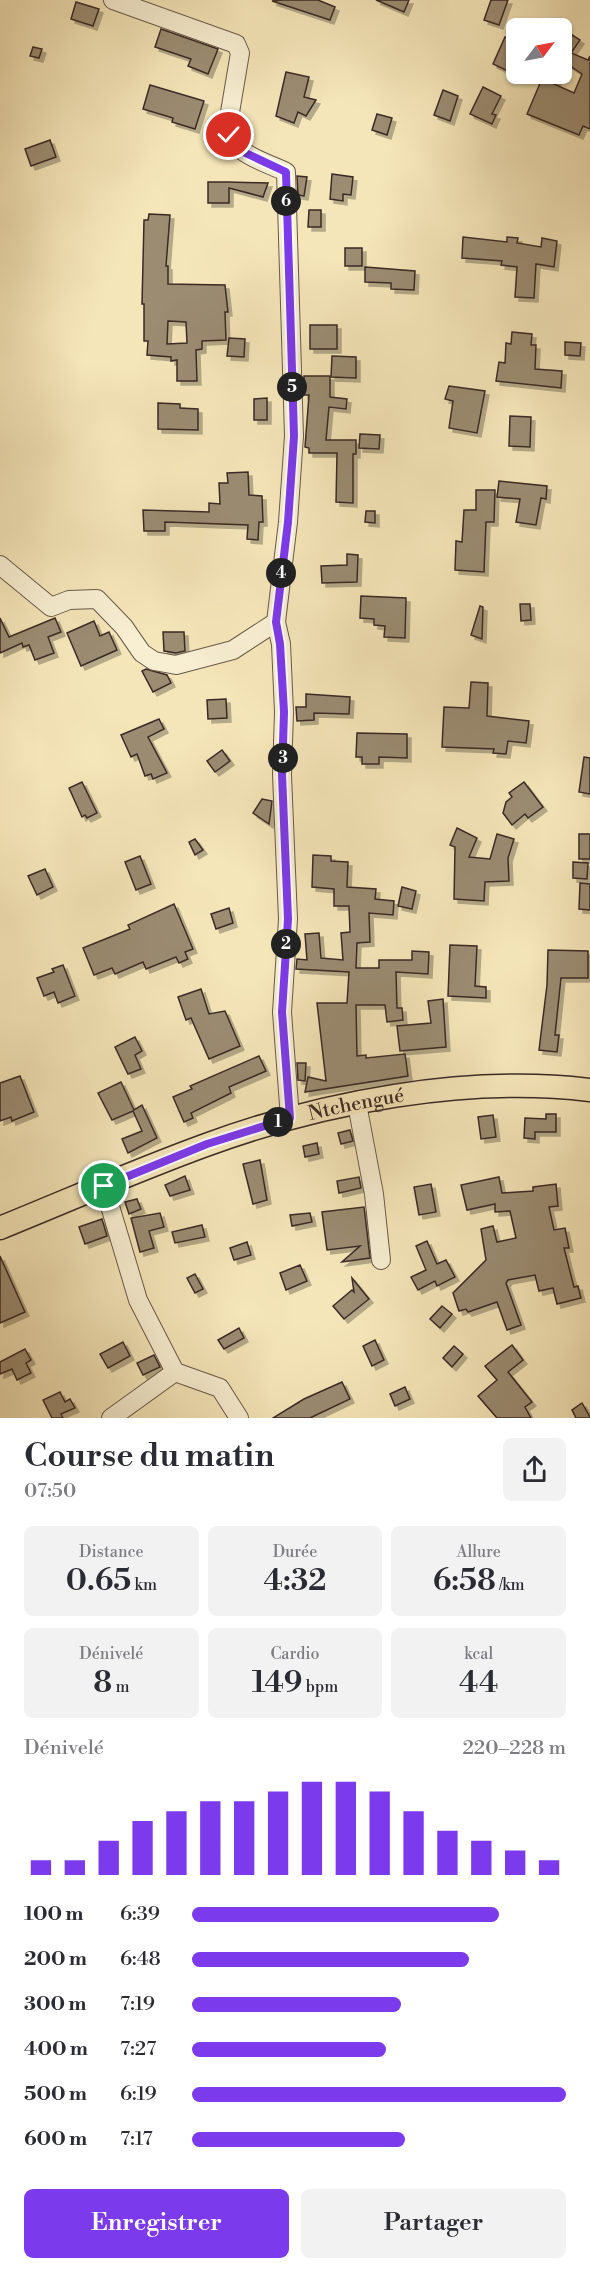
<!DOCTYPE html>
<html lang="fr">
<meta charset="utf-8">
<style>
body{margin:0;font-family:"Libre Bodoni",serif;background:#f2f2f3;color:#2b2b33;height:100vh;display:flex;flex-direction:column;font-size:22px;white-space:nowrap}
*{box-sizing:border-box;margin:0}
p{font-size:20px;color:#7c7c81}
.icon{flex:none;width:33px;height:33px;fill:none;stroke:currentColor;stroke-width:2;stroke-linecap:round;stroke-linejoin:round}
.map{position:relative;height:1418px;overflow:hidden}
.side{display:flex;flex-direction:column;background:#fff;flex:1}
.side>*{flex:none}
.needle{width:39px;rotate:58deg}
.controls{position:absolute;left:506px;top:18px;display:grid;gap:12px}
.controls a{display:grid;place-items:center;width:66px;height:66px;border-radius:9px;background:#fff;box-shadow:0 2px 4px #0004;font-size:30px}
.pin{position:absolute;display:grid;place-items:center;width:51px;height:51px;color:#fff;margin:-26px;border:3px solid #fff;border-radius:50%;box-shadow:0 2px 6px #0007}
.km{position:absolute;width:30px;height:30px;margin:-15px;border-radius:50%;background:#222;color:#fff;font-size:16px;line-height:30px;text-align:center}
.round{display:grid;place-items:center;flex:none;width:63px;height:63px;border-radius:9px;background:#f2f2f3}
.head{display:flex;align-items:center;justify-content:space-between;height:102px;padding:0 24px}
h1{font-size:33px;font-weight:600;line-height:45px}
.metrics{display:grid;grid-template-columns:repeat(3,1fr);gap:9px;height:102px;padding:6px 24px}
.metrics div{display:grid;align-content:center;border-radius:9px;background:#f2f2f3;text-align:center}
.metrics b{font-size:30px;font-weight:600}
.metrics small{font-size:16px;font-weight:400}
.metrics p{font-size:16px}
.chart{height:168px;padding:12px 24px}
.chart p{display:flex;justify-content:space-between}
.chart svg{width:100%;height:108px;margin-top:6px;stroke:#7c3aed;stroke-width:6}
.primary-button{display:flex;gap:12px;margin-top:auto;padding:12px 24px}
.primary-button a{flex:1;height:69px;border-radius:9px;background:#7c3aed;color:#fff;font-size:24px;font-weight:600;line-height:69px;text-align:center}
.primary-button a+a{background:#f2f2f3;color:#2b2b33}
ul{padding:0 24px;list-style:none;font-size:20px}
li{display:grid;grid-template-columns:96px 72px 1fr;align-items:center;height:45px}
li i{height:15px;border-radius:8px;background:#7c3aed}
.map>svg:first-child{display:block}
.building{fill:#9b8c72;stroke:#3a2a25;stroke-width:1.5;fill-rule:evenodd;filter:url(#shadow)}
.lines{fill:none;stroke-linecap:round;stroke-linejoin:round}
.minor-casing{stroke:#69594a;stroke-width:20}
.major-casing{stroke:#3a2a25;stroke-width:25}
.minor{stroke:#f8efd2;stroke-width:18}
.major{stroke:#f5e6b9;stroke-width:22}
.route-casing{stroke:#fff;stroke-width:12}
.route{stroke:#7c3aed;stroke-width:8}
.labels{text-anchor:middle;stroke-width:4.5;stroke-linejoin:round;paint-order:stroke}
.street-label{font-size:20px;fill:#3a2a25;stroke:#f8efd2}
</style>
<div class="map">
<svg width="590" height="1418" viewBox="0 0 590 1418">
<defs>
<filter id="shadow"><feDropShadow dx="4" dy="4" stdDeviation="0" flood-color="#0004"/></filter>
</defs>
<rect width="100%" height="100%" fill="#f5e6b9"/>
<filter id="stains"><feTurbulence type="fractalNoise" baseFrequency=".00333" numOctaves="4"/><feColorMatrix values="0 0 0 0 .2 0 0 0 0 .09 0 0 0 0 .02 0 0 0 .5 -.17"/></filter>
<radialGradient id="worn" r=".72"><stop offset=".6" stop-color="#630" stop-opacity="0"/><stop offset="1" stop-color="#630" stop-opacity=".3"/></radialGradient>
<g class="building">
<polygon points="282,0 318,0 335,7 330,20 272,1"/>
<polygon points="376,0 409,0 404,12"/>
<polygon points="491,0 508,0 499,25 484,20"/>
<polygon points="76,2 99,9 93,26 71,19"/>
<polygon points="161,29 218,49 208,74 188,66 191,59 155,47"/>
<polygon points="569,33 580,40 571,53 588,60 590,56 590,129 583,126 579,135 527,114 544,74 561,74 554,84 574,93 582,74 564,62 561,67 561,44"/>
<polygon points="505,37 516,42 516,65 512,73 493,64"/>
<polygon points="33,47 42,49 39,58 30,56"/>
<polygon points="286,72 309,77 304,97 316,100 306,116 298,112 294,123 276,116"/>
<polygon points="150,85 204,101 195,129 172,122 173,118 143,109"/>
<polygon points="483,87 501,96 492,114 496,115 492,124 470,114"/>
<polygon points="443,90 458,96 450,121 434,115"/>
<polygon points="377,114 392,118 387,135 372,130"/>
<polygon points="50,140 56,157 31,166 25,149"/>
<polygon points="332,174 353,177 351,195 343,194 343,201 330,199"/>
<polygon points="297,176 307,177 304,196 298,195"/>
<polygon points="208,182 228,182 268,183 263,197 229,188 229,203 208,203"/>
<polygon points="309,210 321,210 321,227 308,227"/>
<path d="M149,214l21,1 -4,51h2v18l57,1 3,27h-3l1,28 -24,1v8l-6,1 1,31h-20v-21l-6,1v-4l-24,-2 1,-14h-4v-37h-2l2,-84h4zM168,321l18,1 1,21 -20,1z"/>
<polygon points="463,237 507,242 507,237 518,238 517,243 541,247 542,238 557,241 554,267 536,264 534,298 515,297 517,267 501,265 502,261 462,258"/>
<rect x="345" y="248" width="17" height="18"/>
<polygon points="365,267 415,271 414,290 391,289 391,283 365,282"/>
<rect x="310" y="325" width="27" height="24"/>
<polygon points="512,332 532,334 531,345 536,345 535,369 562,371 561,388 496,381 499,362 505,363 506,343 511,344"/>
<polygon points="229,338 245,339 244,357 227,356"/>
<polygon points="565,342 581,343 580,356 565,355"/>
<polygon points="332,356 356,357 356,378 331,377"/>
<polygon points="304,376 330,376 330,397 347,399 346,409 329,407 326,440 356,440 356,454 353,454 353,503 336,502 337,453 309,453 309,448 305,447 309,395 304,395"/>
<polygon points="449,386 485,391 477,433 449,428 453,401 445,399"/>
<polygon points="267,398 267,420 254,420 254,399"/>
<polygon points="158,403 180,404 180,408 198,409 198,430 158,429"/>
<polygon points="510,416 531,417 530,447 509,446"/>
<polygon points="360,434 380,435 379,449 359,448"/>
<polygon points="248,472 249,495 262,496 263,522 259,522 258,540 247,539 248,525 165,522 165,531 144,531 143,510 209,512 209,503 220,504 219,483 228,483 227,473"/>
<polygon points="499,481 547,486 546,499 541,498 536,525 516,522 520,499 497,497"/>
<polygon points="476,490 495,490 494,522 486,522 484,572 455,570 456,541 462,542 464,510 476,510"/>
<polygon points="366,511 375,511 375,523 365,522"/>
<polygon points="347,554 358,555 357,582 322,583 321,566 347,565"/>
<polygon points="361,596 406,598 405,638 384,637 385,626 374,625 374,619 360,618"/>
<polygon points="520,604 530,604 531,620 521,621"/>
<polygon points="480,606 483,607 482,639 471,635"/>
<polygon points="0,618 9,637 55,618 61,632 48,637 54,653 35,660 29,645 23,647 22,643 0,653"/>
<polygon points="94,621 100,636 109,632 117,650 81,666 67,633"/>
<polygon points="163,632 184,632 185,651 176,653 164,651"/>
<polygon points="146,669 167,675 171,683 153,692 142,671"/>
<polygon points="471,682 488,683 487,716 529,721 526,743 508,741 506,754 493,753 494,749 442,747 444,707 469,708"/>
<polygon points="306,694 350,697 349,714 314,713 314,720 297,721 296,707 306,707"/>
<polygon points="226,699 227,718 208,719 207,700"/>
<polygon points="159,719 164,729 148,737 167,773 153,779 151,774 145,776 137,754 131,757 121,735"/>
<polygon points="357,733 407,734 407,758 379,757 379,764 362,764 362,757 356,757"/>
<polygon points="222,750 230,761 215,772 207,761"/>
<polygon points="584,757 590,758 590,794 579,792"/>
<polygon points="82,782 97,813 87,818 85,815 82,817 69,788"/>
<polygon points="524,782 543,807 528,818 525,814 512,825 503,813 506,802 512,797 509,793"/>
<polygon points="262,799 272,801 269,824 253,813"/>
<polygon points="457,828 477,838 469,857 490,859 497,834 514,839 508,858 509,881 485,882 484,901 454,899 455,847 450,845"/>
<rect x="579" y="834" width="11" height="25"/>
<polygon points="195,839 203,850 195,855 189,842"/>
<polygon points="313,855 331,856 331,861 348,862 347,887 376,889 375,899 394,901 393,915 369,913 370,942 357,943 356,968 379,968 379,960 412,960 412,951 429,952 428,974 396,972 397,1008 402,1008 403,1020 387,1022 385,1005 356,1005 357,1056 366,1055 366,1058 405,1054 408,1076 305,1092 308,1077 326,1081 317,1003 347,1003 349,972 296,969 297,959 307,960 305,934 319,933 321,958 343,960 341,933 350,932 349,906 334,906 334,889 312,887"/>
<polygon points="140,856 151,884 136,890 125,862"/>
<polygon points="573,862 588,863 587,879 573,878"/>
<polygon points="45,869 53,887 37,895 28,876"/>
<polygon points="580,883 590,884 590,910 579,909"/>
<polygon points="402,887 416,891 412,909 398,906"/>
<polygon points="174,904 193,949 185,952 188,959 179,963 176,957 146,969 143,962 115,974 112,968 94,975 83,948 130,929 128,925"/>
<polygon points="229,908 233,923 216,929 211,914"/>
<polygon points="450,945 477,946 475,986 486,987 486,998 448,996"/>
<polygon points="548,950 588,951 588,978 561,978 555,1035 559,1035 557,1052 539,1050 547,985"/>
<polygon points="63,965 75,996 58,1003 54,992 44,996 37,978 54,972 52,969"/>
<polygon points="201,989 209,1014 225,1011 240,1046 209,1059 191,1018 186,1020 178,997"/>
<polygon points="443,999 446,1047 400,1051 397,1026 431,1023 428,1001"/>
<polygon points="135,1037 142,1051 135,1055 141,1069 128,1074 115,1047"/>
<polygon points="259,1056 266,1071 229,1087 231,1093 191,1113 193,1118 184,1122 173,1097 192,1089 190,1086"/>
<polygon points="297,1063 306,1063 305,1081 298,1080"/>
<polygon points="20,1076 34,1112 12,1121 11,1117 0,1121 0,1083"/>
<polygon points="121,1082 134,1110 142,1105 157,1138 128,1153 122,1139 142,1131 133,1111 112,1120 98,1093"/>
<polygon points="546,1114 556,1114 556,1132 535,1132 535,1139 524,1138 525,1118 546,1119"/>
<polygon points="493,1115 496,1137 481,1139 478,1117"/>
<polygon points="350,1130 353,1141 341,1144 338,1133"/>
<polygon points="317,1143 319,1154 305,1157 303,1146"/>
<polygon points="260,1160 267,1200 253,1204 243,1164"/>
<polygon points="185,1176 190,1190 170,1196 165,1185"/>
<polygon points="359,1177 361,1188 339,1193 337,1181"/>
<polygon points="499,1177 502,1193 533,1191 533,1187 556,1184 558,1206 549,1207 554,1230 565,1228 569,1248 564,1248 574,1287 578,1286 581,1298 557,1304 553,1288 539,1291 535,1275 508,1280 506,1283 521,1325 507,1330 497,1302 468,1312 466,1309 459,1311 453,1293 486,1260 481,1229 493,1226 497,1242 516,1238 510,1211 495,1212 495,1204 467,1210 461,1185"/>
<polygon points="431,1184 436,1212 419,1215 414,1187"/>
<polygon points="137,1199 141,1209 129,1214 125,1202"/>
<polygon points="364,1207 370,1258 342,1262 360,1246 327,1250 322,1212"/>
<polygon points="160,1213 164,1227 149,1231 154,1248 140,1252 131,1218"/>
<polygon points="310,1213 312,1222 292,1226 290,1215"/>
<polygon points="102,1219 107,1236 85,1244 79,1227"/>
<polygon points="202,1225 205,1237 175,1243 172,1232"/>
<polygon points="427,1241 437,1264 446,1260 455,1277 437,1286 435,1281 418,1290 411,1277 426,1270 416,1246"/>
<polygon points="247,1242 251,1255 234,1260 230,1248"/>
<polygon points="0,1256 25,1312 0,1323"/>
<polygon points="300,1265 307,1281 286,1290 280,1273"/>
<polygon points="195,1274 203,1289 195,1293 187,1278"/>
<polygon points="352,1278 369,1299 344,1319 333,1306 352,1290 354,1292"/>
<polygon points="442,1306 452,1314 440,1328 430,1319"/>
<polygon points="239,1328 244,1338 224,1349 218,1340"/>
<polygon points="375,1340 384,1360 372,1366 363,1346"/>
<polygon points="123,1342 130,1356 108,1368 100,1354"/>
<polygon points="512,1345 523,1360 508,1372 532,1402 525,1407 531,1418 497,1418 478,1396 497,1380 485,1366"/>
<polygon points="454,1346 463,1354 452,1367 443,1358"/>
<polygon points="25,1349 31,1360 26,1363 31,1373 17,1380 12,1369 0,1374 0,1362"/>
<polygon points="154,1355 160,1367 143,1375 137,1363"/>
<polygon points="342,1382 350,1399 310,1418 273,1418 304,1399"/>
<polygon points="405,1387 410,1399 395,1406 390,1394"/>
<polygon points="60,1392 65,1402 70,1399 75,1408 61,1414 63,1418 52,1418 43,1400"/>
<polygon points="582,1403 590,1417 590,1418 576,1418 572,1410"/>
</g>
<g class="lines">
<g class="minor-casing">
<g id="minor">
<path d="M113,0l123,44 4,9 -12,71c2,30 33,36 58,48l8,264 -6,86 -12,100 5,22 3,68 -2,63 6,144 -6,93 8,106"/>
<polyline points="0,565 51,607 69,600 97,599 124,627 142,653 154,661 176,665 233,650 276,622"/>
<polyline points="357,1104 374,1194 381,1260"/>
<polyline points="104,1186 138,1300 175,1372 220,1388 239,1418"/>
<polyline points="111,1418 175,1372"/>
</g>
</g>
<g class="major-casing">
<g id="major">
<path id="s1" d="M0,1228c69,-28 137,-58 206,-83 117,-43 260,-70 384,-55"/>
</g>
</g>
<use href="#minor" class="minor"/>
<use href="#major" class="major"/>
</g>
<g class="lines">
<g class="route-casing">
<polyline id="route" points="104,1186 207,1144 290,1118 282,1012 288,919 282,775 284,712 280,644 276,622 288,522 294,436 286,172 237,149 229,135"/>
</g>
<use href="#route" class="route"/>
</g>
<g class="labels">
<g class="street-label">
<text dy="7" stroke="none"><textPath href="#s1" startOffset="378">Ntchengué</textPath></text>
</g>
</g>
<rect width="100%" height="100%" filter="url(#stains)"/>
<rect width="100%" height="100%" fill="url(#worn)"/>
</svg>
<div class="controls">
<a><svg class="needle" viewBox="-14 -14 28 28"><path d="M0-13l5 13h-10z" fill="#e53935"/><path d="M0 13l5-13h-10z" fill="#7c7c81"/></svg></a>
</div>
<div class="pin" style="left:104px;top:1186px;background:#1e9e55"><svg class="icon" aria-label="arrive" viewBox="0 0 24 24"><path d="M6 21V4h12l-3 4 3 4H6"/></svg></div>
<div class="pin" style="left:229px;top:135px;background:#d93025"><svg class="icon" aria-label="check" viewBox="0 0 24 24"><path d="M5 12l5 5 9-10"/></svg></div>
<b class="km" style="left:278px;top:1122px">1</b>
<b class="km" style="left:286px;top:944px">2</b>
<b class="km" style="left:283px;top:758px">3</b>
<b class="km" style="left:281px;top:573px">4</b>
<b class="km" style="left:292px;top:387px">5</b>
<b class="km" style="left:286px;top:201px">6</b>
</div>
<section class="side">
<div class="head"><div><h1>Course du matin</h1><p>07:50</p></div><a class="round"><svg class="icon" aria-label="share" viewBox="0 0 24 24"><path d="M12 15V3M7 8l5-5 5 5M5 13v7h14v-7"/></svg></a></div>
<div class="metrics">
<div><p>Distance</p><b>0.65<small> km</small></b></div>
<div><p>Durée</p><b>4:32</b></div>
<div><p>Allure</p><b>6:58<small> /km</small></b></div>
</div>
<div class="metrics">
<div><p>Dénivelé</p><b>8<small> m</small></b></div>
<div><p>Cardio</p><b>149<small> bpm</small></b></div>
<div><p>kcal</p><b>44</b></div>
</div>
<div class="chart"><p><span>Dénivelé</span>220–228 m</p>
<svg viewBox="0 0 160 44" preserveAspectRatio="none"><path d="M5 44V38M15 44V38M25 44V30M35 44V22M45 44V18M55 44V14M65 44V14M75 44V10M85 44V6M95 44V6M105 44V10M115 44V18M125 44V26M135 44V30M145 44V34M155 44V38"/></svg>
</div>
<ul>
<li><b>100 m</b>6:39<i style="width:82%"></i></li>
<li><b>200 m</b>6:48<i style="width:74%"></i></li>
<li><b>300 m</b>7:19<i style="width:56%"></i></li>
<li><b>400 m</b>7:27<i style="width:52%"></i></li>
<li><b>500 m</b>6:19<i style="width:100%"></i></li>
<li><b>600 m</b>7:17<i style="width:57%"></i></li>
</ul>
<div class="primary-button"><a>Enregistrer</a><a>Partager</a></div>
</section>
